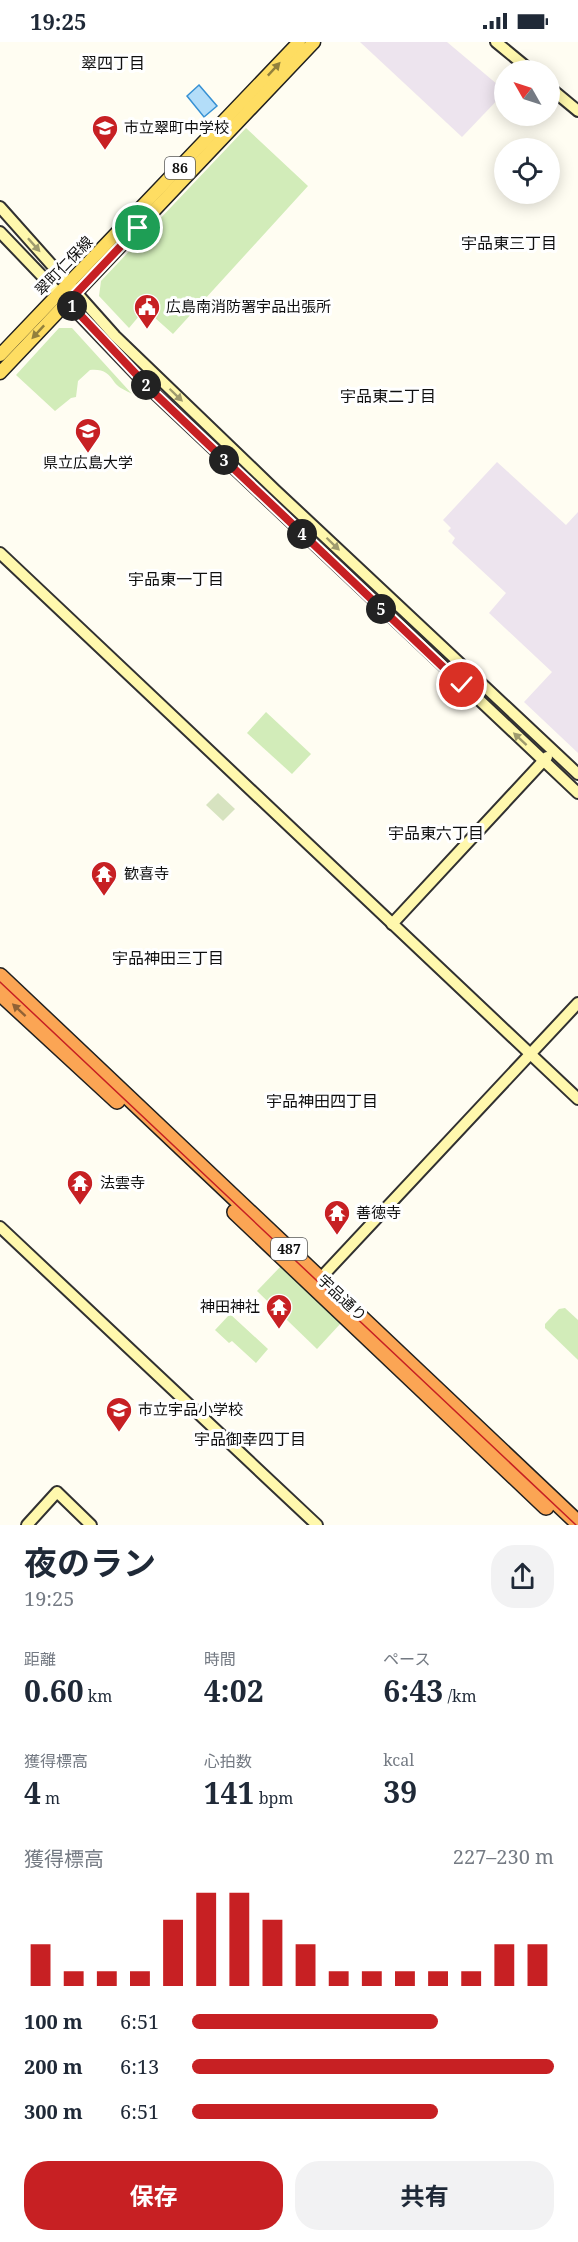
<!DOCTYPE html>
<html lang="ja">
<meta charset="utf-8">
<style>
body{margin:0;font-family:"Noto Serif","Noto Sans JP",serif;background:#f2f2f3;color:#1f2937;height:100vh;display:flex;flex-direction:column;font-size:22px;white-space:nowrap}
*{box-sizing:border-box;margin:0}
p{font-size:20px;color:#747a83}
.icon{flex:none;width:33px;height:33px;fill:none;stroke:currentColor;stroke-width:2;stroke-linecap:round;stroke-linejoin:round}
.map{position:relative;height:1483px;overflow:hidden}
.drawer{display:flex;flex-direction:column;background:#fff;flex:1}
.drawer>*{flex:none}
.needle{width:39px;rotate:309deg}
.tools{position:absolute;left:494px;top:18px;display:grid;gap:12px}
.tools a{display:grid;place-items:center;width:66px;height:66px;border-radius:50%;background:#fff;box-shadow:0 3px 15px #0003;font-size:30px}
.pin{position:absolute;display:grid;place-items:center;width:51px;height:51px;color:#fff;margin:-26px;border:3px solid #fff;border-radius:50%;box-shadow:0 2px 6px #0007}
.km{position:absolute;width:30px;height:30px;margin:-15px;border-radius:50%;background:#222;color:#fff;font-size:16px;line-height:30px;text-align:center}
.round{display:grid;place-items:center;flex:none;width:63px;height:63px;border-radius:24px;background:#f2f2f3}
.headline{display:flex;align-items:center;justify-content:space-between;height:102px;padding:0 24px}
h1{font-size:33px;font-weight:700;line-height:45px}
.stats{display:grid;grid-template-columns:repeat(3,1fr);gap:9px;height:102px;padding:6px 24px}
.stats div{display:grid;align-content:center}
.stats b{font-size:30px;font-weight:700}
.stats small{font-size:16px;font-weight:400}
.stats p{font-size:16px}
.chart{height:168px;padding:12px 24px}
.chart p{display:flex;justify-content:space-between}
.chart svg{width:100%;height:108px;margin-top:6px;stroke:#c72023;stroke-width:6}
.action{display:flex;gap:12px;margin-top:auto;padding:12px 24px}
.action a{flex:1;height:69px;border-radius:24px;background:#c72023;color:#fff;font-size:24px;font-weight:700;line-height:69px;text-align:center}
.action a+a{background:#f2f2f3;color:#1f2937}
ul{padding:0 24px;list-style:none;font-size:20px}
li{display:grid;grid-template-columns:96px 72px 1fr;align-items:center;height:45px}
li i{height:15px;border-radius:8px;background:#c72023}
.status{display:flex;justify-content:space-between;align-items:center;height:42px;padding:0 30px;background:#fff;direction:ltr}
.status svg{height:16px;fill:currentColor}
.map>svg:first-child{display:block}
.industrial{fill:#ede4ee}
.green{fill:#d2ecb9}
.cemetery{fill:#d7e3c0}
.water{fill:#b3ddf9;stroke:#3791d4;stroke-width:1.5}
.lines{fill:none;stroke-linecap:round;stroke-linejoin:round}
.secondary-casing{stroke:#313131;stroke-width:14}
.primary-casing{stroke:#202020;stroke-width:15}
.highway-casing{stroke:#202020;stroke-width:18}
.secondary{stroke:#fff8ad;stroke-width:10}
.primary{stroke:#fedd62;stroke-width:12}
.highway{stroke:#fba554;stroke-width:15}
.tram{stroke:#c72023;stroke-width:1.5}
.oneway{fill:#92803d}
.oneway2{fill:#9f9b6e}
.oneway3{fill:#916235}
.route-casing{stroke:#fff;stroke-width:12}
.route{stroke:#c72023;stroke-width:8}
.labels{text-anchor:middle;stroke-width:6;stroke-linejoin:round;paint-order:stroke}
.shield{fill:#fff;stroke:#575757;stroke-width:1.5}
.shield-label{font-size:14px;font-weight:bold;fill:#0f0f0f}
.poi-label{font-size:15px;fill:#0f0f0f;stroke:#fff;text-anchor:start}
.street-label{font-size:15px;fill:#0f0f0f;stroke:#fff}
.neighbourhood-label{font-size:16px;fill:#0f0f0f;stroke:#fff}
</style>
<div class="status"><b>19:25</b><svg viewBox="0 0 49 12"><path d="M0 12V9h3v3zM5 12V6h3v6zM10 12V3h3v9zM15 12V0h3v12zM26 1h20v11H26zM47 4h2v5h-2z"/></svg></div>
<div class="map">
<svg width="578" height="1483" viewBox="0 0 578 1483">
<rect width="100%" height="100%" fill="#fffdf2"/>
<g class="industrial">
<polygon points="360,0 447,0 504,48 504,51 462,95"/>
<polygon points="497,420 566,483 578,470 578,711 524,660 552,630 489,571 506,551 452,501 455,496 448,489 451,486 443,478"/>
</g>
<g class="green">
<polygon points="246,86 308,144 173,292 145,267 129,286 99,254 101,239"/>
<path d="M59,286h13l60,66c-5,-3 -13,-6 -17,-11 -7,-10 -11,-14 -25,-13l-12,11 -2,16 -5,1 -16,13 -39,-36z"/>
<polygon points="266,670 311,712 292,732 247,691"/>
<polygon points="282,1223 340,1278 341,1281 317,1307 257,1249"/>
<polygon points="565,1266 578,1278 578,1318 545,1286 545,1282 559,1267"/>
<polygon points="230,1272 268,1307 256,1321 232,1299 229,1301 215,1288"/>
</g>
<polygon class="cemetery" points="218,751 235,767 223,779 206,763"/>
<polygon class="water" points="199,43 217,64 204,75 187,54"/>
<g class="lines">
<g class="secondary-casing">
<g id="secondary">
<polyline points="496,0 530,28"/>
<polyline points="549,45 578,69"/>
<polyline points="0,165 115,294 275,448 578,732"/>
<polyline points="0,190 152,349 578,751"/>
<polyline points="0,511 578,1057"/>
<polyline points="392,882 547,715"/>
<polyline points="0,1185 317,1483"/>
<polyline points="316,1241 578,961"/>
<polyline points="27,1483 57,1450 91,1483"/>
</g>
</g>
<g class="primary-casing">
<g id="primary">
<polyline points="0,313 299,0"/>
<polyline points="0,331 314,0"/>
</g>
</g>
<g class="highway-casing">
<g id="highway">
<polyline points="0,934 578,1481"/>
<polyline points="0,951 117,1059"/>
<polyline points="235,1170 546,1465"/>
</g>
</g>
<use href="#secondary" class="secondary"/>
<use href="#primary" class="primary"/>
<use href="#highway" class="highway"/>
<polyline class="tram" points="0,940 576,1483"/>
</g>
<defs><path id="oneway-solid" d="M-6-.8H1V-3.2L6.5 0L1 3.2V.8H-6Z" transform="scale(1.5)"/></defs>
<g class="oneway">
<use href="#oneway-solid" transform="translate(274 27) rotate(-47)"/>
<use href="#oneway-solid" transform="translate(38 290) rotate(133)"/>
</g>
<g class="oneway2">
<use href="#oneway-solid" transform="translate(34 203) rotate(48)"/>
<use href="#oneway-solid" transform="translate(176 353) rotate(44)"/>
<use href="#oneway-solid" transform="translate(333 502) rotate(44)"/>
<use href="#oneway-solid" transform="translate(520 697) rotate(-137)"/>
</g>
<use class="oneway3" href="#oneway-solid" transform="translate(19 968) rotate(-137)"/>
<g class="lines">
<g class="route-casing">
<polyline id="route" points="138,186 68,260 152,349 462,643"/>
</g>
<use href="#route" class="route"/>
</g>
<defs>
<g id="school-pin" transform="scale(1.35)"><path d="M0 17L-7.5 6A9.5 9.5 0 1 1 7.5 6Z" fill="#c72023" stroke="#fff"/><path d="M0-5L7-2L0 1L-7-2ZM-4 1L0 2.5L4 1V4Q0 6-4 4Z" fill="#fff"/></g>
<g id="civic-pin" transform="scale(1.35)"><path d="M0 17L-7.5 6A9.5 9.5 0 1 1 7.5 6Z" fill="#c72023" stroke="#fff"/><path d="M-.6-6.5H3V-4.5H.6V-3L4-1V1h2V6H-6V1h2V-1L-.6-3ZM-1.2 2.5V6h2.4V2.5Z" fill="#fff"/></g>
<g id="university-pin" transform="scale(1.35)"><path d="M0 17L-7.5 6A9.5 9.5 0 1 1 7.5 6Z" fill="#c72023" stroke="#fff"/><path d="M0-5L7-2L0 1L-7-2ZM-4 1L0 2.5L4 1V4Q0 6-4 4Z" fill="#fff"/></g>
<g id="temple-pin" transform="scale(1.35)"><path d="M0 17L-7.5 6A9.5 9.5 0 1 1 7.5 6Z" fill="#c72023" stroke="#fff"/><path d="M0-6L5-2H3V0L6.5 2.5H4V6H1.5V3h-3V6H-4V2.5H-6.5L-3 0V-2H-5Z" fill="#fff"/></g>
</defs>
<g fill-rule="evenodd">
<use href="#school-pin" x="105" y="86"/>
<use href="#civic-pin" x="147" y="265"/>
<use href="#university-pin" x="88" y="389"/>
<use href="#temple-pin" x="104" y="832"/>
<use href="#temple-pin" x="80" y="1141"/>
<use href="#temple-pin" x="337" y="1171"/>
<use href="#temple-pin" x="279" y="1265"/>
<use href="#school-pin" x="119" y="1368"/>
</g>
<g class="labels">
<g class="shield">
<rect x="165" y="115" width="30" height="22" rx="4.5"/>
<rect x="271" y="1196" width="36" height="22" rx="4.5"/>
</g>
<g class="shield-label">
<text x="180" y="131">86</text>
<text x="289" y="1212">487</text>
</g>
<g class="poi-label">
<text x="124" y="91">市立翠町中学校</text>
<text x="166" y="270">広島南消防署宇品出張所</text>
<text x="88" y="426" text-anchor="middle">県立広島大学</text>
<text x="124" y="837">歓喜寺</text>
<text x="100" y="1146">法雲寺</text>
<text x="356" y="1176">善徳寺</text>
<text x="260" y="1270" text-anchor="end">神田神社</text>
<text x="138" y="1373">市立宇品小学校</text>
</g>
<g class="street-label">
<text transform="translate(64 224) rotate(-46)" y="5">翠町仁保線</text>
<text transform="translate(342 1256) rotate(43)" y="5">宇品通り</text>
</g>
<g class="neighbourhood-label">
<text x="113" y="27">翠四丁目</text>
<text x="509" y="207">宇品東三丁目</text>
<text x="388" y="360">宇品東二丁目</text>
<text x="176" y="543">宇品東一丁目</text>
<text x="436" y="797">宇品東六丁目</text>
<text x="168" y="922">宇品神田三丁目</text>
<text x="322" y="1065">宇品神田四丁目</text>
<text x="250" y="1403">宇品御幸四丁目</text>
</g>
</g>
</svg>
<div class="tools">
<a><svg class="needle" viewBox="-14 -14 28 28"><path d="M0-13l5 13h-10z" fill="#e53935"/><path d="M0 13l5-13h-10z" fill="#747a83"/></svg></a>
<a><svg class="icon" aria-label="locate" viewBox="0 0 24 24"><circle cx="12" cy="12" r="6"/><path d="M12 2v4M12 18v4M2 12h4M18 12h4"/></svg></a>
</div>
<div class="pin" style="left:138px;top:186px;background:#1e9e55"><svg class="icon" aria-label="arrive" viewBox="0 0 24 24"><path d="M6 21V4h12l-3 4 3 4H6"/></svg></div>
<div class="pin" style="left:462px;top:643px;background:#d93025"><svg class="icon" aria-label="check" viewBox="0 0 24 24"><path d="M5 12l5 5 9-10"/></svg></div>
<b class="km" style="left:72px;top:264px">1</b>
<b class="km" style="left:146px;top:343px">2</b>
<b class="km" style="left:224px;top:418px">3</b>
<b class="km" style="left:302px;top:492px">4</b>
<b class="km" style="left:381px;top:567px">5</b>
</div>
<section class="drawer">
<div class="headline"><div><h1>夜のラン</h1><p>19:25</p></div><a class="round"><svg class="icon" aria-label="share" viewBox="0 0 24 24"><path d="M12 15V3M7 8l5-5 5 5M5 13v7h14v-7"/></svg></a></div>
<div class="stats">
<div><p>距離</p><b>0.60<small> km</small></b></div>
<div><p>時間</p><b>4:02</b></div>
<div><p>ペース</p><b>6:43<small> /km</small></b></div>
</div>
<div class="stats">
<div><p>獲得標高</p><b>4<small> m</small></b></div>
<div><p>心拍数</p><b>141<small> bpm</small></b></div>
<div><p>kcal</p><b>39</b></div>
</div>
<div class="chart"><p><span>獲得標高</span>227–230 m</p>
<svg viewBox="0 0 160 44" preserveAspectRatio="none"><path d="M5 44V27M15 44V38M25 44V38M35 44V38M45 44V17M55 44V6M65 44V6M75 44V17M85 44V27M95 44V38M105 44V38M115 44V38M125 44V38M135 44V38M145 44V27M155 44V27"/></svg>
</div>
<ul>
<li><b>100 m</b>6:51<i style="width:68%"></i></li>
<li><b>200 m</b>6:13<i style="width:100%"></i></li>
<li><b>300 m</b>6:51<i style="width:68%"></i></li>
</ul>
<div class="action"><a>保存</a><a>共有</a></div>
</section>
